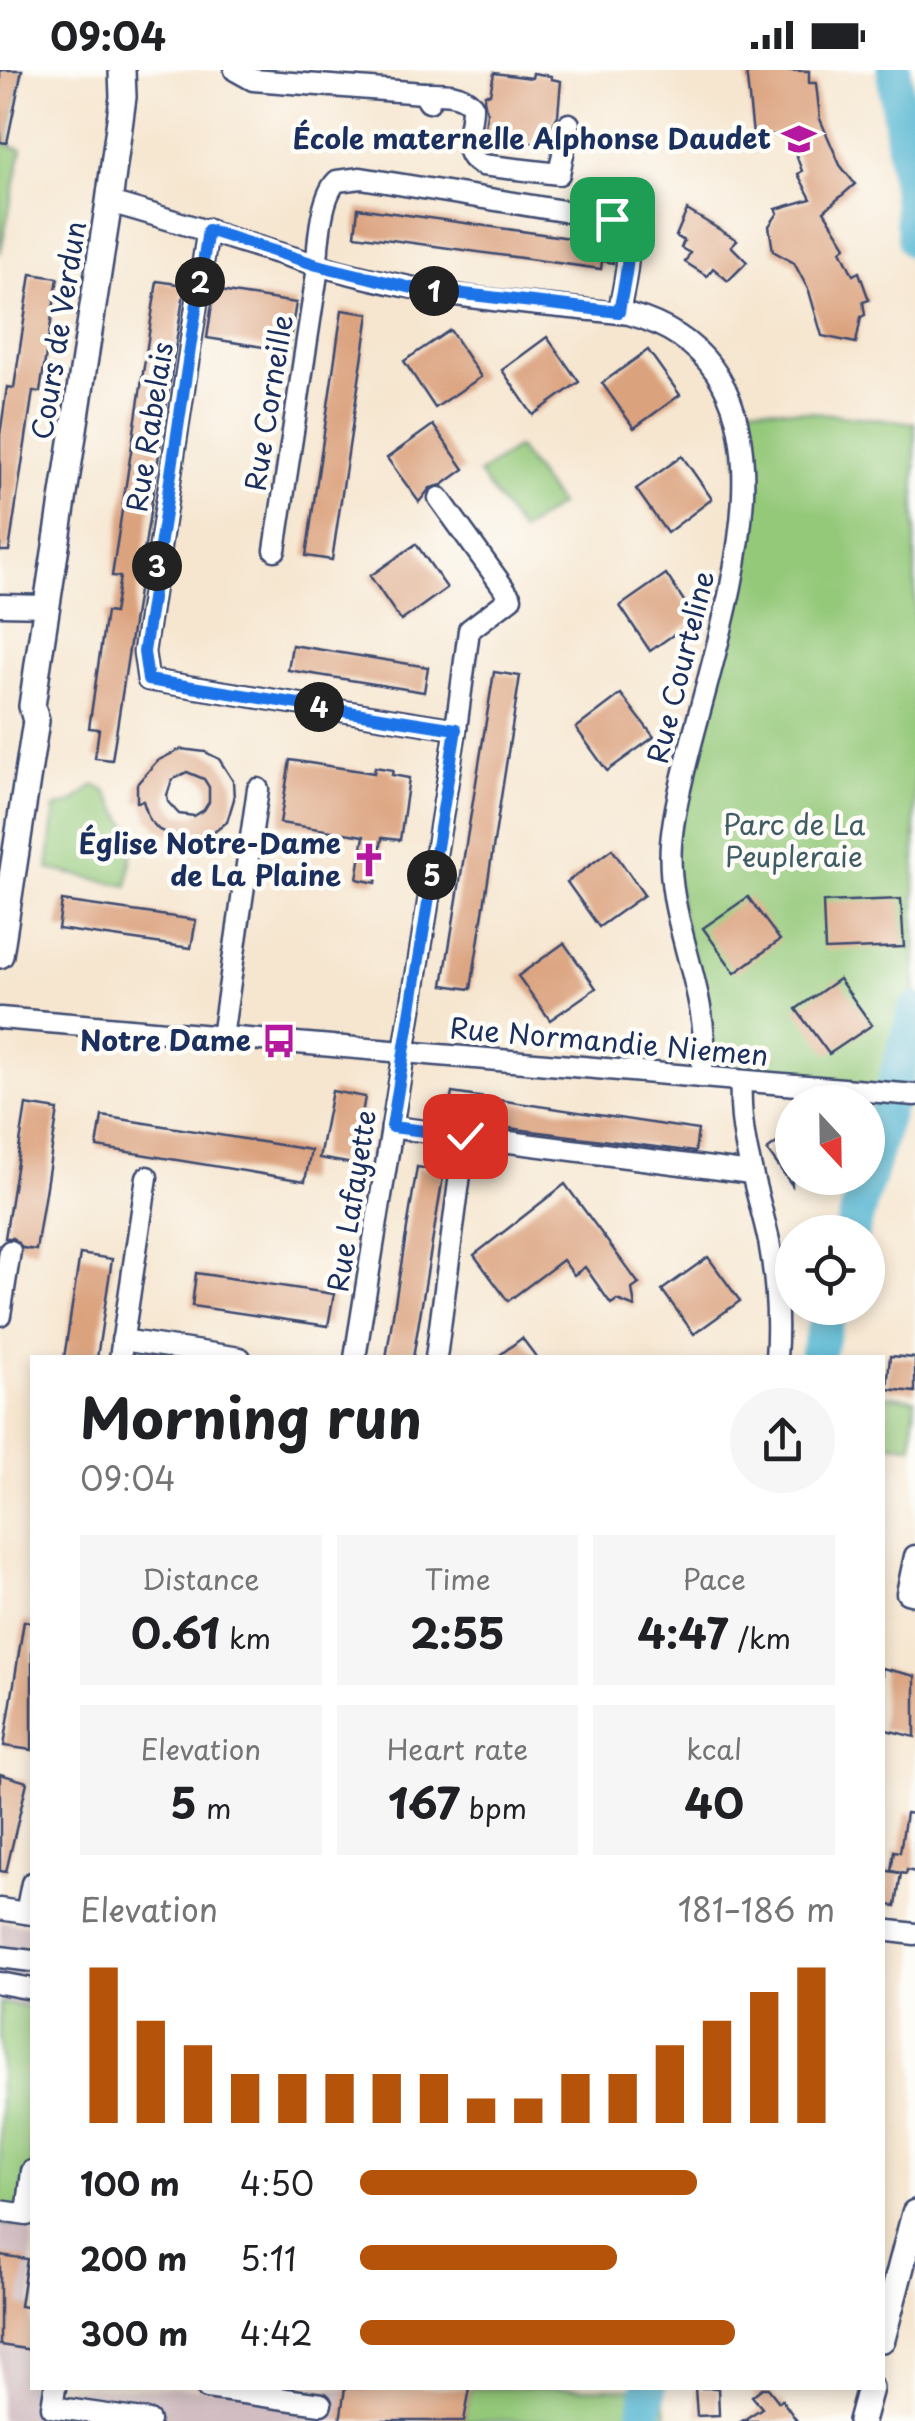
<!DOCTYPE html>
<meta charset="utf-8">
<style>
body{margin:0;font-family:"Playpen Sans",sans-serif;background:#f6f6f6;color:#202124;height:100vh;display:flex;flex-direction:column;font-size:38px;white-space:nowrap}
*{box-sizing:border-box;margin:0}
p{font-size:32px;color:#757577}
.icon{flex:none;width:55px;height:55px;fill:none;stroke:currentColor;stroke-width:2;stroke-linecap:round;stroke-linejoin:round}
.map{position:relative;flex:1;overflow:hidden}
.drawer{position:absolute;left:30px;top:1285px;width:855px;height:1035px;display:flex;flex-direction:column;background:#fff;border-radius:0px;box-shadow:0 5px 15px #0003}
.drawer>*{flex:none}
.needle{width:65px;rotate:158deg}
.fabs{position:absolute;left:775px;top:1015px;display:grid;gap:20px}
.fabs a{display:grid;place-items:center;width:110px;height:110px;border-radius:50%;background:#fff;box-shadow:0 5px 15px #0003;font-size:50px}
.pin{position:absolute;display:grid;place-items:center;width:85px;height:85px;color:#fff;margin:-42px;border-radius:20px;box-shadow:0 5px 15px #0006}
.km{position:absolute;width:50px;height:50px;margin:-25px;border-radius:50%;background:#222;color:#fff;font-size:28px;line-height:50px;text-align:center}
.round{display:grid;place-items:center;flex:none;width:105px;height:105px;border-radius:52px;background:#f6f6f6}
.head{display:flex;align-items:center;justify-content:space-between;height:170px;padding:0 50px}
h1{font-size:55px;font-weight:700;line-height:75px}
.stats{display:grid;grid-template-columns:repeat(3,1fr);gap:15px;height:170px;padding:10px 50px}
.stats div{display:grid;align-content:center;border-radius:0px;background:#f6f6f6;text-align:center}
.stats b{font-size:42px;font-weight:700}
.stats small{font-size:28px;font-weight:400}
.stats p{font-size:28px}
.chart{height:280px;padding:20px 50px}
.chart p{display:flex;justify-content:space-between}
.chart svg{width:100%;height:180px;margin-top:10px;stroke:#b45309;stroke-width:6}
ul{padding:0 50px;list-style:none;font-size:32px}
li{display:grid;grid-template-columns:160px 120px 1fr;align-items:center;height:75px}
li i{height:25px;border-radius:12px;background:#b45309}
.status{display:flex;justify-content:space-between;align-items:center;height:70px;padding:0 50px;background:#fff;direction:ltr}
.status svg{height:28px;fill:currentColor}
.map>svg:first-child{display:block}
.industrial{fill:#d2bec2}
.green{fill:#95c97a;stroke:#587c6c;stroke-width:2.5}
.lines{fill:none;stroke-linecap:round;stroke-linejoin:round}
.river{stroke:#54b6d2;stroke-width:35}
.building{fill:#dba27e;fill-rule:evenodd}
.minor-casing{stroke:#3c4a6f;stroke-width:25}
.major-casing{stroke:#3c4a6f;stroke-width:30}
.minor{stroke:#fff;stroke-width:20}
.major{stroke:#fff;stroke-width:25}
.route-casing{stroke:#fff;stroke-width:20}
.route{stroke:#1a73e8;stroke-width:12}
.labels{text-anchor:middle;stroke-width:9;stroke-linejoin:round;paint-order:stroke}
.poi-label{font-size:28px;font-weight:bold;fill:#1b2f5e;stroke:#fdfcf7;text-anchor:end}
.street-label{font-size:28px;fill:#1b2f5e;stroke:#fdfcf7}
.park-label{font-size:28px;fill:#405d66;stroke:#fdfcf7}
</style>
<div class="status"><b>09:04</b><svg viewBox="0 0 49 12"><path d="M0 12V9h3v3zM5 12V6h3v6zM10 12V3h3v9zM15 12V0h3v12zM26 1h20v11H26zM47 4h2v5h-2z"/></svg></div>
<div class="map">
<svg width="915" height="2351" viewBox="0 0 915 2351">
<rect width="100%" height="100%" fill="#fdfcf7"/>
<filter id="ink" filterUnits="userSpaceOnUse"><feTurbulence type="fractalNoise" baseFrequency=".01" numOctaves="2"/><feDisplacementMap in="SourceGraphic" scale="20" xChannelSelector="R" yChannelSelector="G"/><feConvolveMatrix kernelMatrix="1 2 1 2 8 2 1 2 1" color-interpolation-filters="sRGB"/></filter>
<filter id="wash" filterUnits="userSpaceOnUse"><feTurbulence type="fractalNoise" baseFrequency=".0048" numOctaves="4" result="noise"/><feDisplacementMap in="SourceGraphic" scale="40" xChannelSelector="R" yChannelSelector="G"/><feGaussianBlur stdDeviation="2.25" result="paint"/><feColorMatrix in="noise" values="0 0 0 0 0 0 0 0 0 0 0 0 0 0 0 0 0 1.4 0 .05"/><feComposite in="paint" operator="in"/></filter>
<g filter="url(#wash)">
<rect width="100%" height="100%" fill="#f6e6d0"/>
<polygon class="industrial" points="0,1851 32,1856 32,2318 662,2318 668,2351 0,2351"/>
<g class="green">
<polygon points="0,0 22,0 7,75 22,79 0,184"/>
<polygon points="733,334 915,353 915,930 874,1022 723,1009 695,921 671,780 744,436"/>
<polygon points="517,377 559,435 521,462 479,404"/>
<polygon points="94,715 106,721 134,766 128,816 48,799 55,738 72,733"/>
<polygon points="883,1325 915,1329 912,1376 883,1373"/>
<polygon points="0,1933 32,1938 32,2157 0,2153"/>
<polygon points="470,2318 662,2318 668,2351 464,2351"/>
</g>
<g class="lines">
<g class="river">
<polyline points="894,0 915,171"/>
<polyline points="868,1107 915,941"/>
<polyline points="852,1162 867,1108"/>
<polyline points="816,1288 830,1238"/>
<polyline points="644,2351 649,2318"/>
</g>
</g>
<g id="blocks">
<g class="building">
<polygon points="0,0 22,0 7,73 0,72"/>
<polygon points="746,0 809,1 809,13 816,13 820,49 840,95 855,114 824,141 846,176 841,180 853,205 859,202 869,230 863,232 865,245 861,247 856,273 822,266 809,221 794,193 773,181 769,156 778,143 776,139 811,129 798,104 802,101 789,65 753,65"/>
<polygon points="494,3 532,8 533,3 551,6 551,9 561,11 558,45 554,53 551,75 512,70 512,74 492,71 493,67 484,66 487,43 484,29 485,24 490,24"/>
<polygon points="358,138 613,174 613,193 602,191 601,199 355,165"/>
<polygon points="687,140 737,170 731,176 747,192 728,211 713,198 707,206 685,192 690,183 681,178 684,171 676,166"/>
<polygon points="31,204 58,208 40,322 33,321 9,481 0,481 0,365 7,317 14,318"/>
<polygon points="157,211 185,215 112,690 95,688 99,659 89,658 106,542 114,543 120,507 112,506"/>
<polygon points="214,220 296,233 288,281 207,268"/>
<polygon points="342,240 369,244 332,490 306,486"/>
<polygon points="450,260 481,307 435,338 404,291"/>
<polygon points="547,267 579,312 533,345 502,300"/>
<polygon points="648,280 680,325 634,358 602,313"/>
<polygon points="433,355 464,399 442,415 430,418 419,432 387,388"/>
<polygon points="682,386 712,429 667,463 636,419"/>
<polygon points="416,474 447,518 401,551 370,506"/>
<polygon points="666,504 696,549 650,581 620,536"/>
<polygon points="292,575 428,597 424,622 288,600"/>
<polygon points="494,602 520,606 471,919 443,915"/>
<polygon points="621,624 654,667 607,701 576,658"/>
<path d="M181,679l24,3 14,7 14,22 1,18 -7,23 -18,14 -16,5 -10,-1 -24,-10 -10,-11 -6,-18 -6,1v-18l20,-23zM187,702l17,7 5,8v15l-5,8 -10,6 -15,-2 -11,-12 -1,-7 5,-15z"/>
<polygon points="290,690 374,703 375,697 393,700 392,705 409,708 400,770 382,768 376,813 357,809 364,766 280,753"/>
<polygon points="612,779 644,825 599,857 567,812"/>
<polygon points="748,827 780,870 735,903 703,858"/>
<polygon points="901,829 904,877 825,880 823,832"/>
<polygon points="62,831 196,850 191,878 58,859"/>
<polygon points="564,873 596,918 550,950 518,906"/>
<polygon points="839,909 872,955 829,984 796,939"/>
<polygon points="332,1021 365,1027 353,1094 319,1088"/>
<polygon points="452,1023 698,1060 695,1082 447,1050"/>
<polygon points="26,1035 58,1040 36,1180 23,1178 13,1168 5,1168"/>
<polygon points="102,1046 311,1080 305,1111 97,1077"/>
<polygon points="792,1062 792,1115 767,1080"/>
<polygon points="417,1097 444,1101 413,1288 386,1288"/>
<polygon points="565,1114 639,1214 632,1219 635,1237 617,1230 611,1234 585,1197 574,1205 563,1190 508,1231 474,1185"/>
<polygon points="80,1184 112,1189 97,1288 64,1288"/>
<polygon points="708,1187 740,1231 694,1264 662,1220"/>
<polygon points="196,1203 334,1224 328,1256 192,1236"/>
<polygon points="522,1268 537,1288 496,1288"/>
<polygon points="890,1286 915,1288 915,1322 887,1319"/>
<polygon points="24,1551 32,1552 32,1680 4,1676"/>
<polygon points="882,1598 915,1606 915,1667 882,1659"/>
<polygon points="0,1704 27,1712 6,1802 0,1801"/>
<polygon points="906,1743 915,1744 915,1802 907,1800 906,1804 891,1801 894,1781 900,1782"/>
<polygon points="882,1800 901,1803 896,1836 882,1834"/>
<polygon points="0,2185 27,2189 20,2236 32,2238 32,2280 0,2275"/>
<polygon points="345,2318 470,2318 464,2351 340,2351"/>
<polygon points="695,2318 718,2318 719,2345 697,2346"/>
<polygon points="762,2318 768,2318 779,2332 782,2330 797,2351 742,2351 762,2338 752,2326"/>
</g>
</g>
</g>
<g filter="url(#ink)">
<use href="#blocks" fill-opacity="0" stroke="#3c4a6f" stroke-width="2.5"/>
<g class="lines">
<g class="minor-casing">
<g id="minor">
<polyline points="235,0 253,10 423,23 429,32"/>
<path d="M423,23c18,0 36,-2 49,12 1,23 -15,48 10,60l77,9 10,-50"/>
<path d="M109,132c100,27 198,65 300,85 68,14 150,19 220,27 223,62 53,385 42,530 -5,67 29,129 33,195 1,12 -2,26 -3,38"/>
<polyline points="208,159 144,582 148,610 456,659"/>
<path d="M275,480l42,-276c0,-23 3,-77 20,-93l24,-3 251,41c28,16 11,66 7,94"/>
<polyline points="0,535 47,536"/>
<polyline points="0,948 915,1025"/>
<polyline points="222,967 258,719"/>
<path d="M741,1011c-3,57 16,106 28,160 7,38 10,78 7,117"/>
<polyline points="392,1057 751,1103"/>
<polyline points="0,1245 10,1181"/>
<polyline points="122,1270 240,1288"/>
<polyline points="120,1288 147,1107"/>
<polyline points="355,1288 456,659 469,560 511,528 439,428"/>
<polyline points="436,1288 465,1066"/>
<polyline points="915,1486 907,1523 915,1525"/>
<polyline points="0,1839 32,1844"/>
<polyline points="26,1843 32,1813"/>
<polyline points="882,1860 915,1864"/>
<polyline points="0,1887 32,1891"/>
<polyline points="0,1913 32,1919"/>
<polyline points="0,2141 27,2145 32,2101"/>
<polyline points="55,2318 52,2337 149,2351"/>
<polyline points="207,2318 321,2334"/>
</g>
</g>
<g class="major-casing">
<g id="major">
<polyline points="0,885 36,651 32,636 40,580 109,132 123,27 122,0"/>
<polyline points="882,2269 915,2143"/>
<polyline points="861,2351 870,2318"/>
</g>
</g>
<use href="#minor" class="minor"/>
<use href="#major" class="major"/>
</g>
</g>
<g class="lines" filter="url(#ink)">
<g class="route-casing">
<path id="route" d="M465,1066l-73,-9 64,-398 -308,-49 -4,-28 64,-422 109,35 95,23 207,24c4,-27 21,-77 -7,-93"/>
</g>
<use href="#route" class="route"/>
</g>
<defs>
<g id="school-bare" transform="scale(2.7)"><path d="M0-5L7-2L0 1L-7-2ZM-4 1L0 2.5L4 1V4Q0 6-4 4Z" fill="#b5179e" stroke="#fdfcf7" stroke-width="2.5" paint-order="stroke"/></g>
<g id="church-bare" transform="scale(2.7)"><path d="M-1.2-6h2.4v3.5h3.3v2.4h-3.3V6h-2.4V-.1h-3.3v-2.4h3.3Z" fill="#b5179e" stroke="#fdfcf7" stroke-width="2.5" paint-order="stroke"/></g>
<g id="bus-bare" transform="scale(2.7)"><path d="M-5-6H5V4H4V6H2V4H-2V6H-4V4H-5ZM-3.5-4V0h7V-4ZM-3.5 1.2v1.5H-2V1.2ZM2 1.2v1.5H3.5V1.2Z" fill="#b5179e" stroke="#fdfcf7" stroke-width="2.5" paint-order="stroke"/></g>
</defs>
<g fill-rule="evenodd">
<use href="#school-bare" x="799" y="69"/>
<use href="#church-bare" x="369" y="790"/>
<use href="#bus-bare" x="279" y="971"/>
</g>
<g class="labels">
<g class="poi-label">
<text x="771" y="79">École maternelle Alphonse Daudet</text>
<text x="341" y="784">Église Notre-Dame<tspan x="341" dy="32">de La Plaine</tspan></text>
<text x="251" y="981">Notre Dame</text>
</g>
<g class="street-label">
<text transform="translate(59 260) rotate(-81)" y="10">Cours de Verdun</text>
<text transform="translate(269 333) rotate(-81)" y="10">Rue Corneille</text>
<text transform="translate(150 357) rotate(-81)" y="10">Rue Rabelais</text>
<text transform="translate(681 597) rotate(-76)" y="10">Rue Courteline</text>
<text transform="translate(609 972) rotate(5)" y="10">Rue Normandie Niemen</text>
<text transform="translate(352 1131) rotate(-81)" y="10">Rue Lafayette</text>
</g>
<g class="park-label">
<text x="794" y="765">Parc de La<tspan x="794" dy="32">Peupleraie</tspan></text>
</g>
</g>
</svg>
<div class="fabs">
<a><svg class="needle" viewBox="-14 -14 28 28"><path d="M0-13l5 13h-10z" fill="#e53935"/><path d="M0 13l5-13h-10z" fill="#757577"/></svg></a>
<a><svg class="icon" aria-label="locate" viewBox="0 0 24 24"><circle cx="12" cy="12" r="6"/><path d="M12 2v4M12 18v4M2 12h4M18 12h4"/></svg></a>
</div>
<div class="pin" style="left:612px;top:149px;background:#1e9e55"><svg class="icon" aria-label="arrive" viewBox="0 0 24 24"><path d="M6 21V4h12l-3 4 3 4H6"/></svg></div>
<div class="pin" style="left:465px;top:1066px;background:#d93025"><svg class="icon" aria-label="check" viewBox="0 0 24 24"><path d="M5 12l5 5 9-10"/></svg></div>
<b class="km" style="left:434px;top:221px">1</b>
<b class="km" style="left:200px;top:212px">2</b>
<b class="km" style="left:157px;top:496px">3</b>
<b class="km" style="left:319px;top:637px">4</b>
<b class="km" style="left:432px;top:805px">5</b>
<section class="drawer">
<div class="head"><div><h1>Morning run</h1><p>09:04</p></div><a class="round"><svg class="icon" aria-label="share" viewBox="0 0 24 24"><path d="M12 15V3M7 8l5-5 5 5M5 13v7h14v-7"/></svg></a></div>
<div class="stats">
<div><p>Distance</p><b>0.61<small> km</small></b></div>
<div><p>Time</p><b>2:55</b></div>
<div><p>Pace</p><b>4:47<small> /km</small></b></div>
</div>
<div class="stats">
<div><p>Elevation</p><b>5<small> m</small></b></div>
<div><p>Heart rate</p><b>167<small> bpm</small></b></div>
<div><p>kcal</p><b>40</b></div>
</div>
<div class="chart"><p><span>Elevation</span>181–186 m</p>
<svg viewBox="0 0 160 44" preserveAspectRatio="none"><path d="M5 44V6M15 44V19M25 44V25M35 44V32M45 44V32M55 44V32M65 44V32M75 44V32M85 44V38M95 44V38M105 44V32M115 44V32M125 44V25M135 44V19M145 44V12M155 44V6"/></svg>
</div>
<ul>
<li><b>100 m</b>4:50<i style="width:71%"></i></li>
<li><b>200 m</b>5:11<i style="width:54%"></i></li>
<li><b>300 m</b>4:42<i style="width:79%"></i></li>
</ul>
</section>
</div>
